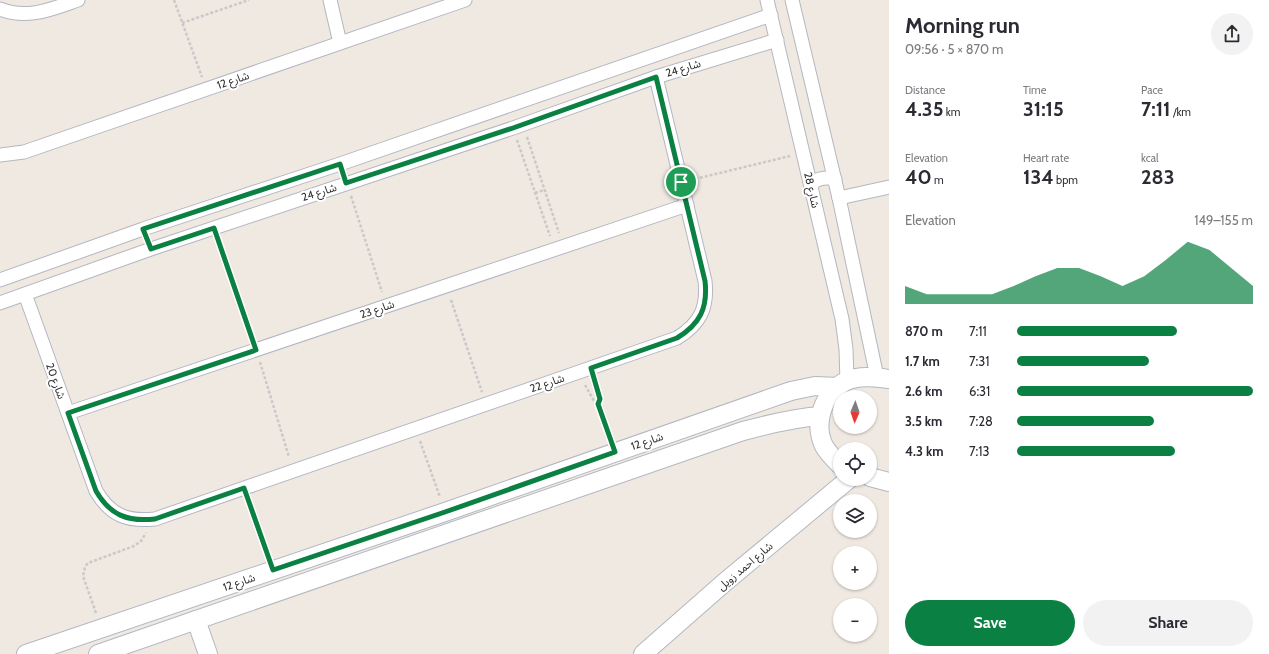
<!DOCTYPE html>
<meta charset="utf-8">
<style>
body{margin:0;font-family:Cabin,"Noto Sans Arabic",sans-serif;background:#f2f2f3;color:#2b2b33;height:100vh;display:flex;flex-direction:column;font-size:15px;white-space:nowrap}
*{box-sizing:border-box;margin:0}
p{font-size:13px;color:#7c7c81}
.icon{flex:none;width:22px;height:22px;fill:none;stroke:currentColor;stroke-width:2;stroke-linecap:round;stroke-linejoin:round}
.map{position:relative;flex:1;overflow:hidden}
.details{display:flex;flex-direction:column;background:#fff;width:380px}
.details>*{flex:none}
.needle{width:26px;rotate:182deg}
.controls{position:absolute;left:833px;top:390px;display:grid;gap:8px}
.controls a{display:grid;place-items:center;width:44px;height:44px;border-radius:50%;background:#fff;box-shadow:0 1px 3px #0004;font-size:20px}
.pin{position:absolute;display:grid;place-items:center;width:34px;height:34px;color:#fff;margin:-17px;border:2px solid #fff;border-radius:50%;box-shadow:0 1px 4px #0007}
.round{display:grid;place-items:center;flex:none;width:42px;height:42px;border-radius:21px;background:#f2f2f3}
.head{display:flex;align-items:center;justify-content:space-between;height:68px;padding:0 16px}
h1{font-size:22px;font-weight:700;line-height:30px}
.figures{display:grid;grid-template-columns:repeat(3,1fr);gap:6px;height:68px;padding:4px 16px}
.figures div{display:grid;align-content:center}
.figures b{font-size:20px;font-weight:700}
.figures small{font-size:11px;font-weight:400}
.figures p{font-size:11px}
.chart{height:112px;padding:8px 16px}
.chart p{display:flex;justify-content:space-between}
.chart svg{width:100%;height:72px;margin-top:4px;fill:#0b8043;opacity:.7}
.primary-button{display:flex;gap:8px;margin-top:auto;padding:8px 16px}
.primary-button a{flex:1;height:46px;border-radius:24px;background:#0b8043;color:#fff;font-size:16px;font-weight:700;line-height:46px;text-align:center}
.primary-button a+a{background:#f2f2f3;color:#2b2b33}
ul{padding:0 16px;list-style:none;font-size:13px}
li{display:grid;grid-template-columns:64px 48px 1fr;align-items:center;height:30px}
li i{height:10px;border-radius:5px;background:#0b8043}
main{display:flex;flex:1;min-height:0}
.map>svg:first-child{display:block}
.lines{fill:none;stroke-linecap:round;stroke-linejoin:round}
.street-casing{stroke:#b4b7c1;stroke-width:15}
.secondary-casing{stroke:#b4b7c1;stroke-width:20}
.path{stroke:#c9c9c9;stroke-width:2.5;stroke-dasharray:3 2;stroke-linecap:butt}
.street{stroke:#fff;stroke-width:13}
.secondary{stroke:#fff;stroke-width:18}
.route-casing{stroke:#fff;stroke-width:8}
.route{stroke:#0b8043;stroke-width:5}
.labels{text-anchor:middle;stroke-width:4;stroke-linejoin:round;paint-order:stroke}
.street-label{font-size:11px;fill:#2e2e2e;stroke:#fff}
</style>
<main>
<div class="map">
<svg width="889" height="654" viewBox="0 0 889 654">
<rect width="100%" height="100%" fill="#efe9e1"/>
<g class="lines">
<g class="street-casing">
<g id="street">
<polyline points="330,0 340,43"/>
<polyline points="767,0 842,319 846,349 847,381"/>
<polyline points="792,0 839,198 877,377"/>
<path d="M0,9c27,11 52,0 78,-9"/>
<polyline points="0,155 24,152 465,0"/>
<path d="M811,184c7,-6 15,-7 24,-5"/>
<polyline points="839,198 889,187"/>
<polyline points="0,280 143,229 340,164 771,15"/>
<path d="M25,294l71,197c14,24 31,31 59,28l522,-181c23,-14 31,-30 28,-57l-49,-204"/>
<polyline points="0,303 151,249 513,128 656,77 777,40"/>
<polyline points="68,413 687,205"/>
</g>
</g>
<g class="secondary-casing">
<g id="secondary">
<path d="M840,465c-6,-6 -12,-12 -16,-19 -11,-23 -1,-53 22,-65 13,-6 30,-4 43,-2"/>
<polyline points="870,477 889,482"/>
<polyline points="196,620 208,654"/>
<polyline points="26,654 445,512 791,391 815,386 838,387"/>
<path d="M98,654l645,-223c26,-7 50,-13 77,-15"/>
<polyline points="643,654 725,582 849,479"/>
</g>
</g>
<g class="path">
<polyline points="174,0 202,77"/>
<polyline points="182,23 249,0"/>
<polyline points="527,137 559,233"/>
<polyline points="517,140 550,236"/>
<polyline points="695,179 790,156"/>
<polyline points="535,193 544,190"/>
<polyline points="351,196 382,292"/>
<polyline points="219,241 252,337"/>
<polyline points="451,300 482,392"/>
<polyline points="260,362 289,457"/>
<polyline points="585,385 594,401 598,404 600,399 594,381"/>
<polyline points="598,404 610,437"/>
<polyline points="420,441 440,497"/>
<polyline points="249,501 268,555"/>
<polyline points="96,613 83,576 85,567 88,563 134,546 141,541 146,533"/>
</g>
<use href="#street" class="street"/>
<use href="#secondary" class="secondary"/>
</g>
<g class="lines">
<g class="route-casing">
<path id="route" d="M656,77l49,204c3,27 -5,43 -28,57l-86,30 9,31 -2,5 17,48 -170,60 -172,58 -29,-82 -89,31c-28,3 -45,-4 -59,-28l-28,-78 188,-63 -42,-122 -63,21 -8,-20 197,-65 6,19 167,-55z"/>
</g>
<use href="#route" class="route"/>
</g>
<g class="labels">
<g class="street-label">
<text transform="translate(683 68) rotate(-17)" y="4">شارع 24</text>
<text transform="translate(233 80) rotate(-19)" y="4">شارع 12</text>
<text transform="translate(812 190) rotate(77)" y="4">شارع 28</text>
<text transform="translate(319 192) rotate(-18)" y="4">شارع 24</text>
<text transform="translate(377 309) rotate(-19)" y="4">شارع 23</text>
<text transform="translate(56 381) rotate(70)" y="4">شارع 20</text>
<text transform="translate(547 383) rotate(-19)" y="4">شارع 22</text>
<text transform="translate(647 441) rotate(-19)" y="4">شارع 12</text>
<text transform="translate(745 566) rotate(-40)" y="4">شارع احمد زويل</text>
<text transform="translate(239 582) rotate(-19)" y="4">شارع 12</text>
</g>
</g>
</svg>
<div class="controls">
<a><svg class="needle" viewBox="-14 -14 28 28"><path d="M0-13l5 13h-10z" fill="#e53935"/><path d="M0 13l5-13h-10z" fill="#7c7c81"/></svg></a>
<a><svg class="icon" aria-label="locate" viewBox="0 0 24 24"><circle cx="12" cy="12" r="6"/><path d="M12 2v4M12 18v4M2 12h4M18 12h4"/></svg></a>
<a><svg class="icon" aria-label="layers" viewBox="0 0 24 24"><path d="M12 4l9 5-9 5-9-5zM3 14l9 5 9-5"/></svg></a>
<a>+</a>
<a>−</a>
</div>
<div class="pin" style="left:681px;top:182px;background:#1e9e55"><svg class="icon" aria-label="arrive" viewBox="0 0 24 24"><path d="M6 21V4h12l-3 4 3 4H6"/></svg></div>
</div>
<section class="details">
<div class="head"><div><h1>Morning run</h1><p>09:56 · 5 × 870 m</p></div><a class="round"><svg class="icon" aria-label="share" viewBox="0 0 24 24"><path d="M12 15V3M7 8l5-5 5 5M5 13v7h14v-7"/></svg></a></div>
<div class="figures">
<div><p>Distance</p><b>4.35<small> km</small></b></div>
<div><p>Time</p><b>31:15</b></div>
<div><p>Pace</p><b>7:11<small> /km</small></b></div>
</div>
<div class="figures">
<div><p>Elevation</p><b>40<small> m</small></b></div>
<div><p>Heart rate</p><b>134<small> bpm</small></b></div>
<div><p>kcal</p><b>283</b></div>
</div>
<div class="chart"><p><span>Elevation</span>149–155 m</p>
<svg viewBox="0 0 160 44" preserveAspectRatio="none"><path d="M0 44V33L10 38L20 38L30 38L40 38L50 33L60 27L70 22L80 22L90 27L100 33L110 27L120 17L130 6L140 11L150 22L160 33V44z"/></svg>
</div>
<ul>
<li><b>870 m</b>7:11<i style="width:68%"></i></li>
<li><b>1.7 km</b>7:31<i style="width:56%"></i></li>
<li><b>2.6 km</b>6:31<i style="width:100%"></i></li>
<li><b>3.5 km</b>7:28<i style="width:58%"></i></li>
<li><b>4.3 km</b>7:13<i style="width:67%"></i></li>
</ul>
<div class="primary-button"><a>Save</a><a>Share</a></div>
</section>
</main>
